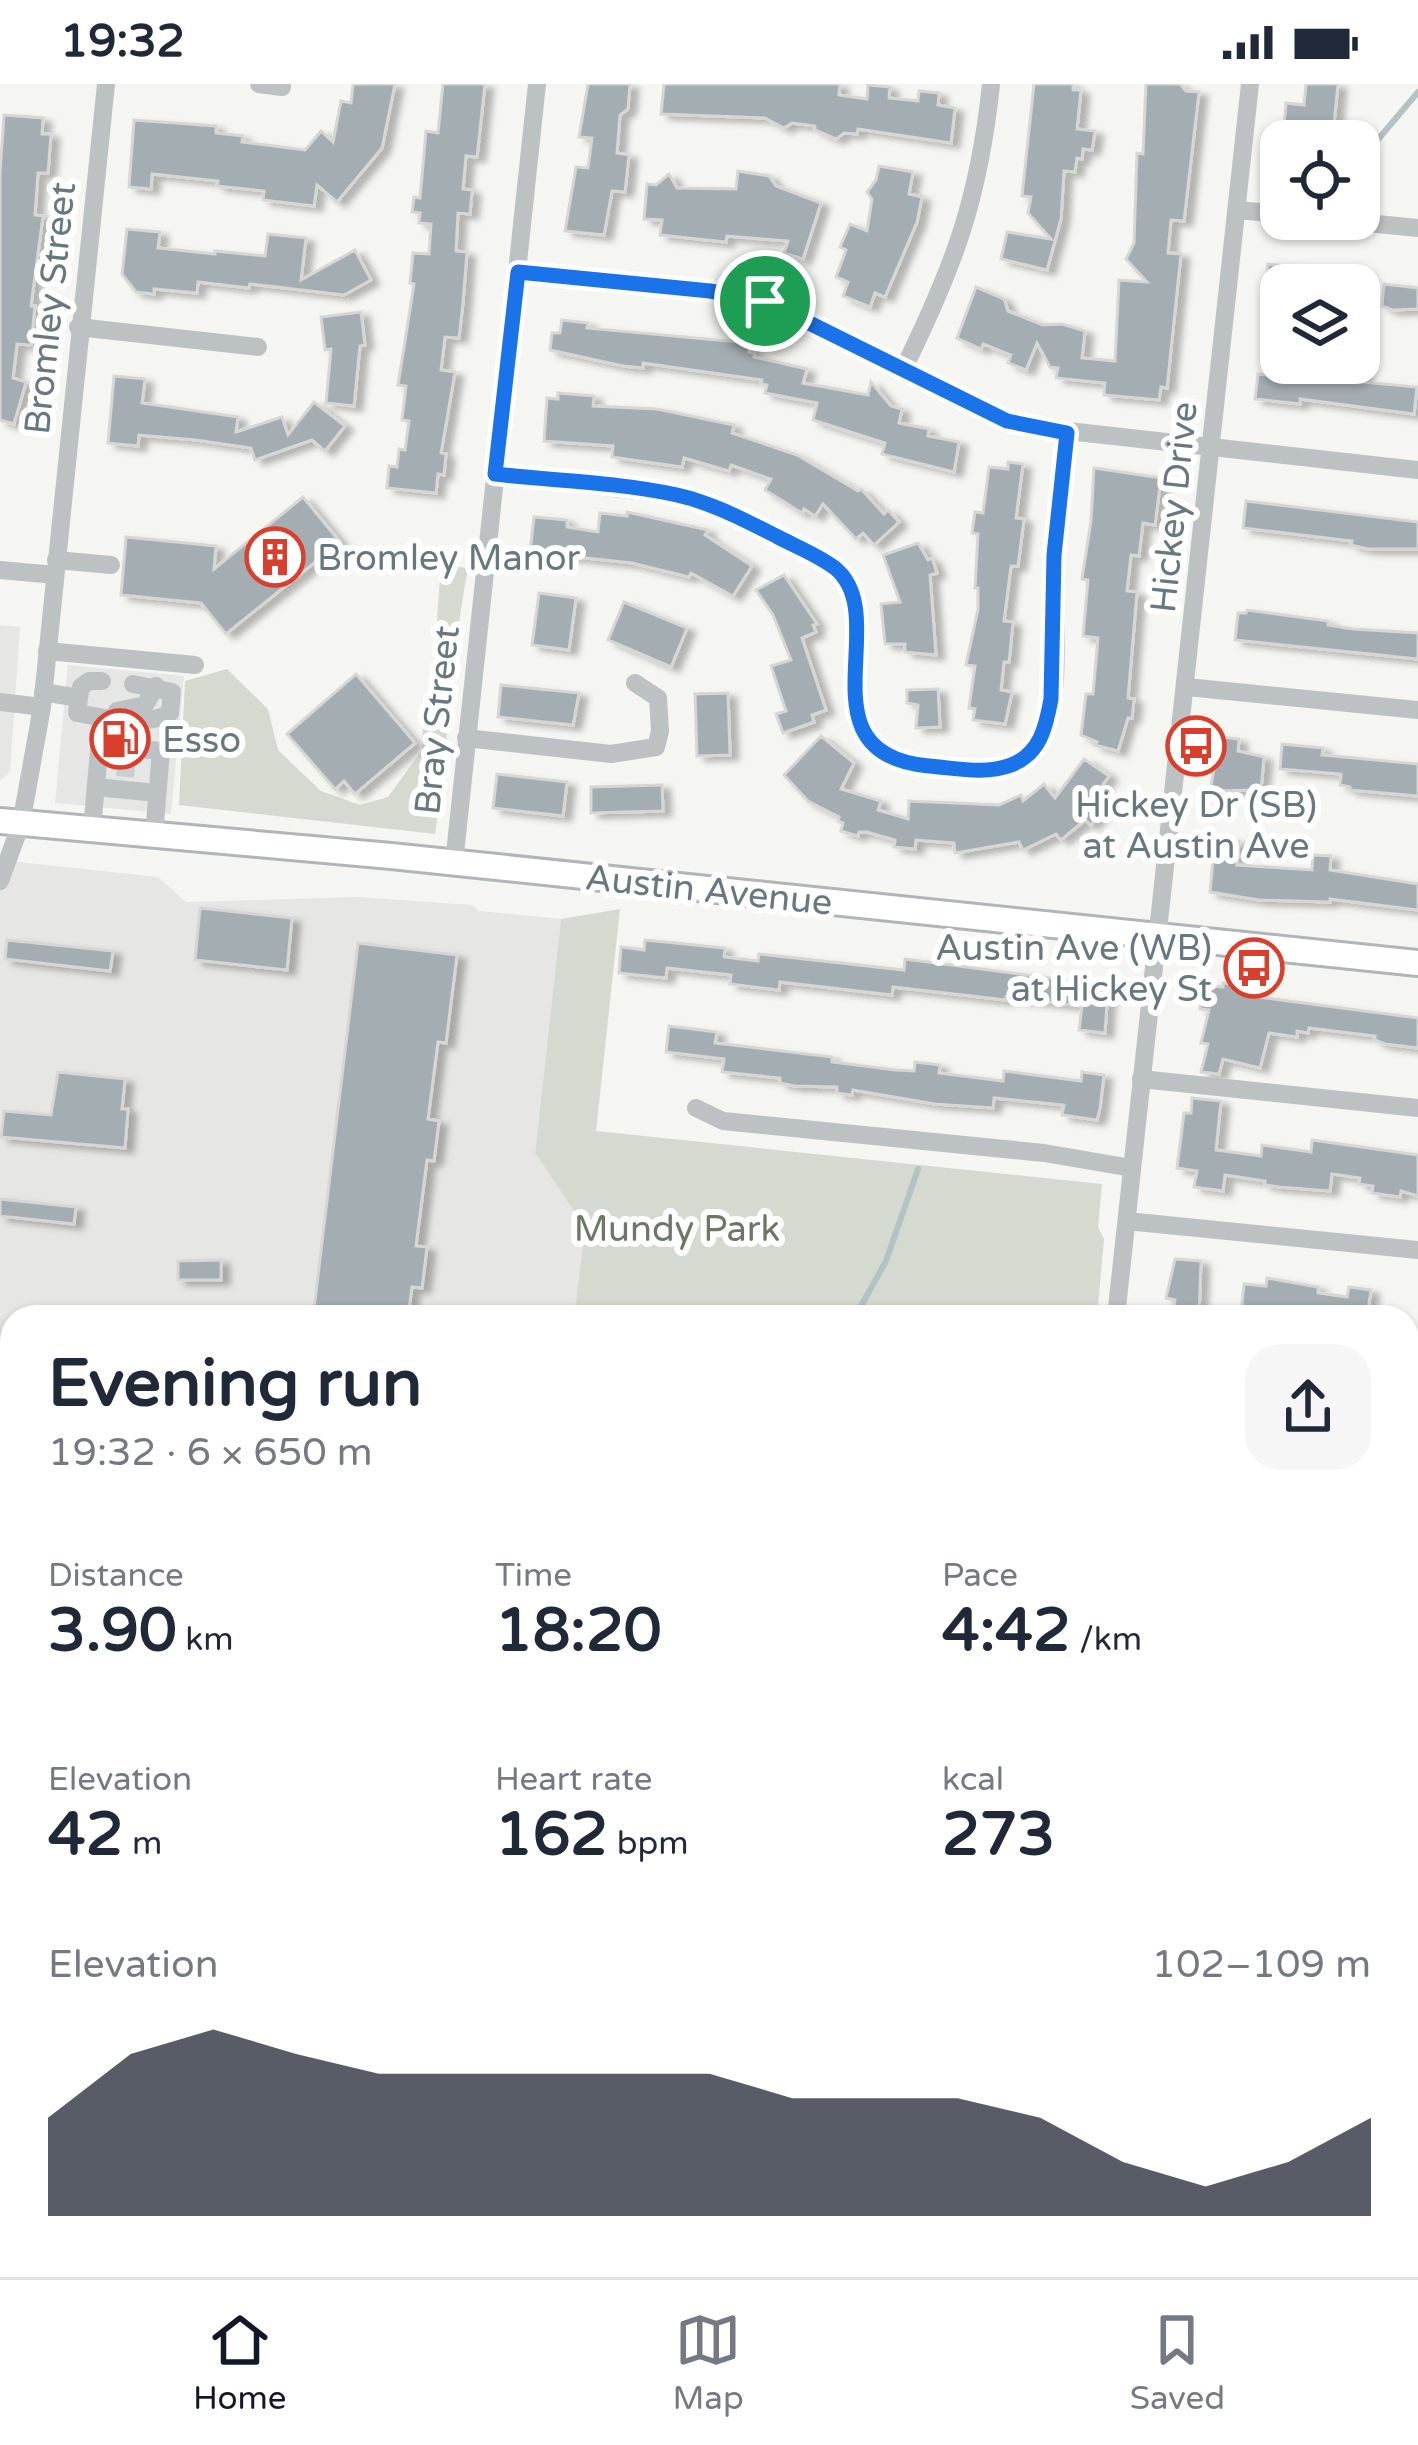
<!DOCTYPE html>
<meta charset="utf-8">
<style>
body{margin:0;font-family:"Varela Round",sans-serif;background:#f6f6f7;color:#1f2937;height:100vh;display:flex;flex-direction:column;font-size:45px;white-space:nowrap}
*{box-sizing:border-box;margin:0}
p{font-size:39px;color:#747a83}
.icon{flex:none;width:66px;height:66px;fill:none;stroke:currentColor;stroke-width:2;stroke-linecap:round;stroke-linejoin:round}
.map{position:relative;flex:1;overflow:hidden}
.panel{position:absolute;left:0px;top:1221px;width:1419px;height:972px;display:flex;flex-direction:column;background:#fff;border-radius:36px 36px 0 0;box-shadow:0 3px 9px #0004}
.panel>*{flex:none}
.fabs{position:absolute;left:1260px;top:36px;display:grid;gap:24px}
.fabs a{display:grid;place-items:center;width:120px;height:120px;border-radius:24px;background:#fff;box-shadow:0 3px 9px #0004;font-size:60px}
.pin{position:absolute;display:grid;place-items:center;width:102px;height:102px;color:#fff;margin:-51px;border:6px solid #fff;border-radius:50%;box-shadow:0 3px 12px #0007}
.round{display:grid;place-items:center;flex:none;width:126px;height:126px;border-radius:36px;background:#f6f6f7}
.summary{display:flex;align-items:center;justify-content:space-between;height:204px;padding:0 48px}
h1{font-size:66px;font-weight:700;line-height:90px}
.metrics{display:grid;grid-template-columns:repeat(3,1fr);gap:18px;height:204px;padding:12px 48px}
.metrics div{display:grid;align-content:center}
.metrics b{font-size:60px;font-weight:700}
.metrics small{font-size:33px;font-weight:400}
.metrics p{font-size:33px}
.chart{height:336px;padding:24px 48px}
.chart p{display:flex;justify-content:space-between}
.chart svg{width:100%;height:216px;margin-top:12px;fill:#111827;opacity:.7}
.status{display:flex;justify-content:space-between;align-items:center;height:84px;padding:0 60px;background:#fff;direction:ltr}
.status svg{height:33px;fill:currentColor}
.tab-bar{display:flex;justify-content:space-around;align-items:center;height:168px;border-top:3px solid #e0e1e3;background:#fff;font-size:33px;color:#747a83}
.tab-bar a{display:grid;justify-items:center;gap:6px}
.tab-bar .current{color:#111827}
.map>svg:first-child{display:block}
.built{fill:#e6e6e5}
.green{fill:#d5dad1}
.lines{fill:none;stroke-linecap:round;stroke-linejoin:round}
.stream{stroke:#b3c2c4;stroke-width:6}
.building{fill:#a4adb1;stroke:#d6d6d4;stroke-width:3;filter:url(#shadow)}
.minor-tunnel{stroke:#cad0d0;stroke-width:18;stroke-dasharray:18 9;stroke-linecap:butt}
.major-casing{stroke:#b0b5b8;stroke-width:30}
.minor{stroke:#bcc1c3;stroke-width:18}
.major{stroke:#fff;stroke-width:24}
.route-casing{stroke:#fff;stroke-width:24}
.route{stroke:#1a73e8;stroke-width:15}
.labels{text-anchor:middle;stroke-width:12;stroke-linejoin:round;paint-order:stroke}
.street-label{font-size:36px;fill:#667981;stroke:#fff}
.poi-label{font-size:36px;fill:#667981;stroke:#fff;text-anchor:start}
.park-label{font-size:36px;fill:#6b7964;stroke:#fff}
</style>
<div class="status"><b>19:32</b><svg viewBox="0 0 49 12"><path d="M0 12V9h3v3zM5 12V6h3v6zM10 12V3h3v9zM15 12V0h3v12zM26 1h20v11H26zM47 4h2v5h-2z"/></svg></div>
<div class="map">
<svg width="1418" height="2193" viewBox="0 0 1418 2193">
<defs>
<filter id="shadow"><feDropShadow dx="8" dy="4.5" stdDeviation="3" flood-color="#0004"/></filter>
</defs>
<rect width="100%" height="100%" fill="#f5f5f2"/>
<g class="built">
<polygon points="0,541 20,543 10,688 0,696"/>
<polygon points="68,581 184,592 171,730 55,719"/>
<polygon points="0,776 158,793 186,818 359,813 472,821 479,827 561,835 535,1069 585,1144 574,1233 12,1233 12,1324 0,1323"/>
</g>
<g class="green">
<path d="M441,481l27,3c-17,88 -19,178 -33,266l-256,-29 6,-124 42,-12 41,40 10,41 43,41 39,14 28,-8 34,-47 1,-27 9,-35z"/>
<polygon points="620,825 596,1047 1102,1100 1098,1143 1104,1155 1097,1233 574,1233 585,1144 535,1069 561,835"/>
<polygon points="0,1295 12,1296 12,2181 1407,2181 1407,1604 1418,1605 1418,2193 0,2193"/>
</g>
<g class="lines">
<g class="stream">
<polyline points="1359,78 1418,8"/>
<polyline points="1271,101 1281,99"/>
<polyline points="855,1233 886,1177 918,1085"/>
<polyline points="206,2182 208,2181"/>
</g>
</g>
<g class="building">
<polygon points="353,0 395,0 382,64 337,118 317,101 314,122 263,116 264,107 217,102 218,97 152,90 151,105 129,103 134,36 216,42 216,49 243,52 242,58 305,66 321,47 333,58 341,17 351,19"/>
<polygon points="443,0 485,0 477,73 466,72 463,105 472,106 470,130 458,129 456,167 467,168 463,218 459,254 445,253 441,286 455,288 441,369 446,370 444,391 438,390 436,409 387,404 389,382 397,383 399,365 405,366 409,337 402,336 406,302 398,301 414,200 410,199 413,169 429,170 431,140 419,139 420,129 412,128 414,113 420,114 426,47 438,49"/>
<polygon points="588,0 630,0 628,25 620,31 617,69 629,71 625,108 612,107 604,151 565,147 576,83 588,84 592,54 579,53"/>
<polygon points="664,0 840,0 839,11 867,15 868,1 890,3 889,14 918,17 919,7 939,9 938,21 955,24 951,59 858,45 857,50 844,49 836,55 815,46 815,42 792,39 784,44 765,34 661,30"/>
<polygon points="1034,0 1073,0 1073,6 1081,6 1077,45 1095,47 1092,66 1083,65 1082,75 1077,74 1075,88 1064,87 1061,135 1047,186 1001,175 1007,148 1051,155 1028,129 1031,113 1022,112"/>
<polygon points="1146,0 1180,0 1186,7 1199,8 1184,137 1171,136 1168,169 1181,170 1167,304 1161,303 1159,316 1104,311 1105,299 1056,294 1058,284 1050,283 1037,259 1026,286 1008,279 1011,271 983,260 981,265 957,254 976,203 1004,215 1008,227 1043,241 1062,240 1085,247 1082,274 1115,277 1119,196 1147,198 1126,175 1134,159 1137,69 1143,70"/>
<polygon points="1306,0 1338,0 1334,40 1325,39 1323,57 1289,57 1290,41 1284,41 1286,19 1304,21"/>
<polygon points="4,31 43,34 42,50 51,50 48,89 38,89 35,131 43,132 31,222 35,222 31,261 17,260 13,294 26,298 14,340 0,336 0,89"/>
<polygon points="879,82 913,88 909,110 922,113 917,138 885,213 875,209 870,223 843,212 848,198 836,193 846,166 840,163 850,140 867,147 872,115 867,108 876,96"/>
<polygon points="738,87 769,92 776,102 821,119 803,175 784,169 788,157 727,152 726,158 660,151 662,136 644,135 647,100 656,101 669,90 677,104 736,105"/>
<polygon points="127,145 160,148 158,164 215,170 215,167 265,172 268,150 306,154 301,196 355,166 371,196 344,211 250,200 249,204 198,198 197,209 154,205 154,210 136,208 122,190"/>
<polygon points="1268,180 1361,191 1360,201 1281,201 1281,209 1265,207"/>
<polygon points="1384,200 1418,204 1418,225 1392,226 1382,222"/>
<polygon points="361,228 365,261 360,262 354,322 326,319 331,265 325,266 321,233"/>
<polygon points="562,236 588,239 587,244 750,259 749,268 755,269 754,273 807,285 803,299 868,311 871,298 891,322 902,325 899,339 929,345 928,352 959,358 954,388 882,370 885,359 813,336 817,319 765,309 767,301 761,300 762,296 643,279 643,284 623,282 550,266 552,249 560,249"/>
<polygon points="1325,280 1363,284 1361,298 1417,303 1414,330 1300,315 1300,320 1255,315 1258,290 1313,296 1314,285 1324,286"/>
<polygon points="114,292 145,295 142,319 238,333 236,348 282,333 288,351 314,318 345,342 325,367 312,356 255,376 251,364 196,356 139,351 138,362 108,359"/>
<polygon points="558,309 594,312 593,322 657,325 734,341 732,349 797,371 858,407 861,405 884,430 888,426 899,438 874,461 863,449 856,455 823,420 815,432 804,425 802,429 765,406 771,395 731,381 729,387 684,374 682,383 612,373 613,362 544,357 547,314 558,315"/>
<polygon points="1008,378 1023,380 1016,434 1024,435 1018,482 1011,482 1004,537 1013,538 1009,578 1004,578 1001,606 1012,608 1005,640 973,636 975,625 969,624 975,582 966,581 978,525 978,504 975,504 978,450 972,449 975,428 983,429 989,383 1008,385"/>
<polygon points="1094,384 1161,394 1155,441 1143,439 1139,472 1131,471 1127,507 1137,508 1128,614 1134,615 1132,634 1128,634 1118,667 1095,661 1097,658 1081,651 1086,610 1093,610 1098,554 1083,552 1088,496 1082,495 1091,437"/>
<polygon points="303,413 340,458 226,550 201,519 121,511 126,453 216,462 214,485"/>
<polygon points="1246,417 1418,438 1418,465 1368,465 1351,461 1352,457 1243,444"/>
<polygon points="627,428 708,446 705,451 752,482 733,512 691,489 689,493 632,479 530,468 534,433 567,436 567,443 598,448 600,429 627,432"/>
<polygon points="918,459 928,476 932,474 937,489 930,491 936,571 905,568 905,560 885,560 881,520 900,518 883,471"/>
<polygon points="784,491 817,540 813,541 816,548 802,554 826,626 812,631 814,638 783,649 776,630 786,627 771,582 791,576 773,531 756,506"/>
<polygon points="539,509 576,514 569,566 532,561"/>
<polygon points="624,518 687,544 671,583 608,556"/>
<polygon points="1247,526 1328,537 1328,541 1353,545 1418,549 1418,575 1235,556 1238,529 1246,529"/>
<polygon points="356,590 415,659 355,710 344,697 335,705 287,650"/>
<polygon points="501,601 579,609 573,641 498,633"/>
<polygon points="938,605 940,643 916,644 918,621 907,619 907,606"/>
<polygon points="728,609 730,671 697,672 695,610"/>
<polygon points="821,652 854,679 841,705 881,717 878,726 908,735 909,717 999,721 1021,711 1023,717 1044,700 1055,714 1084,675 1109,692 1097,709 1100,712 1095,719 1103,725 1091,741 1085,736 1061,756 1056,750 1023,766 1019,758 955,769 954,759 916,756 915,765 894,763 895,756 867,748 859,748 858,752 841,747 843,739 838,737 839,733 808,717 784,691"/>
<polygon points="1220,653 1239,655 1238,667 1264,673 1261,706 1210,707"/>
<polygon points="1282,660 1323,664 1322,671 1418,680 1418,712 1350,706 1350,703 1340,701 1341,690 1280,685"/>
<polygon points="497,690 567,698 563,732 493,724"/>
<polygon points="662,701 663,727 591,729 591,703"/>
<polygon points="1215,755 1239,757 1237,781 1312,786 1313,771 1331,772 1330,786 1418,800 1418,826 1330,815 1330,818 1259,816 1210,808"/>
<polygon points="200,824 292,834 287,886 195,876"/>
<polygon points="7,856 113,867 110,887 5,875"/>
<polygon points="645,856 725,864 724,873 758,877 759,870 904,886 905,875 1065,896 1065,901 1108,905 1105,949 1079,946 1082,922 1006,913 1006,916 893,903 892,911 780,898 779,906 730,900 731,891 667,884 666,894 619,889 621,863 644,866"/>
<polygon points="358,859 457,871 446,959 438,958 428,1035 439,1037 434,1077 427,1076 416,1162 427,1163 422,1204 412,1203 408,1233 313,1233"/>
<polygon points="1223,899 1248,901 1247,908 1259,909 1258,913 1418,934 1418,964 1385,960 1375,956 1375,952 1309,944 1308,949 1297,947 1297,953 1269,949 1260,984 1223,975 1219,990 1201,988 1208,960 1201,959 1209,926 1200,925 1203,901 1223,903"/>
<polygon points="669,942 717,948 715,959 832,973 832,978 896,986 914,987 915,978 940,981 939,989 1003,997 1004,987 1081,997 1082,988 1104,991 1100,1024 1097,1036 1062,1031 1064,1021 994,1014 993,1024 935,1020 853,1006 852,1011 837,1009 837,1003 795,1002 780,999 780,994 722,988 724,975 666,968"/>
<polygon points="58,988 125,995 122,1025 128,1025 125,1064 1,1053 4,1027 51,1031"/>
<polygon points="1192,1014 1221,1017 1216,1066 1261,1072 1262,1061 1311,1068 1312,1056 1418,1071 1418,1112 1401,1107 1400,1113 1372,1109 1373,1102 1359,1100 1360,1094 1332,1090 1330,1107 1279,1103 1265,1101 1265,1097 1225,1091 1223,1107 1194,1103 1197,1087 1177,1084 1184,1029 1191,1029"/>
<polygon points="0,1115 76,1123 74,1140 0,1132"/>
<polygon points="1175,1175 1201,1177 1199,1233 1173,1233 1175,1216 1166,1214"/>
<polygon points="221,1176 221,1196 178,1196 178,1177"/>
<polygon points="1267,1194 1318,1203 1318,1209 1347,1213 1349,1203 1371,1206 1367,1233 1263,1233 1241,1229 1244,1200 1266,1202"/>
</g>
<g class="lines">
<g class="minor-tunnel">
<polyline points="119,663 140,665"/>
<polyline points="117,683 138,685"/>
</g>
<g class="major-casing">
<polyline id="major" points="0,737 391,772 1418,879"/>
</g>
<g class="minor">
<polyline points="259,0 282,3"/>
<polyline points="1237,126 1281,130"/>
<polyline points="1327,135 1418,144"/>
<polyline points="518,187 710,207 765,217 1023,342 1418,386"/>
<polyline points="78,243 258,263"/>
<path d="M903,286c51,-104 76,-170 88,-286"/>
<path d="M495,390l184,22 51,17 103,53c45,45 2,121 32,168 20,32 58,31 91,34 27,3 57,5 77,-18 36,-41 18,-146 21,-198 3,-40 8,-80 13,-120"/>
<polyline points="56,476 111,481"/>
<polyline points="0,486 55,491"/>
<polyline points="47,567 195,581"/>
<polyline points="1187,603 1418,626"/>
<path d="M43,608l36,6 -2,15c29,5 67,15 93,0l2,-21 -39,-8"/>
<polyline points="79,614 81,603 89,597 102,597"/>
<polyline points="0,618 42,623"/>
<polyline points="117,627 145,621 156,602"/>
<polyline points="466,654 611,670 656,663 660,647 658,614 635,599"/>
<polyline points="140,665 161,667 154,751"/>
<polyline points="96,703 157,709"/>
<polyline points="92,745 102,634"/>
<polyline points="454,779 537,0"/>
<polyline points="0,797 21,740 42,623 106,0"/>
<polyline points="1141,995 1418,1024"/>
<polyline points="696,1024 723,1037 1044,1069 1132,1084"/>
<polyline points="1127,1137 1418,1166"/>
<polyline points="1116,1233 1250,0"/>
<polyline points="1407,1453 1418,1454"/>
</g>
<use href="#major" class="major"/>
</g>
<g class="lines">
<g class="route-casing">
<path id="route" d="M518,188l192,19 55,10 242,120 60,12 -13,122 -3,144c-5,28 -11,55 -40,66 -26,10 -55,3 -82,1 -132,-12 -34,-149 -94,-198 -17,-13 -38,-21 -57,-31 -32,-16 -65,-34 -101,-42 -59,-13 -122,-14 -182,-21z"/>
</g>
<use href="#route" class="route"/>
</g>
<defs>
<g id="building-ring" transform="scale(3)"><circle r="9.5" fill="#fff" stroke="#da3e2d" stroke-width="1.5"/><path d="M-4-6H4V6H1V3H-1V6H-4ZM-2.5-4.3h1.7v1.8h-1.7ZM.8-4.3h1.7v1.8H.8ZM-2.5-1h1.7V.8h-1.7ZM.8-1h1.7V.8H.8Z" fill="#da3e2d"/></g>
<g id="fuel-ring" transform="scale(3)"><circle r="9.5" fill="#fff" stroke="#da3e2d" stroke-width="1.5"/><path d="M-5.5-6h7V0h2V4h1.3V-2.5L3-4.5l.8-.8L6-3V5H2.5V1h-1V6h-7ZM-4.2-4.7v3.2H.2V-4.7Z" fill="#da3e2d"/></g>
<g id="bus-ring" transform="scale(3)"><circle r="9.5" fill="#fff" stroke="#da3e2d" stroke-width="1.5"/><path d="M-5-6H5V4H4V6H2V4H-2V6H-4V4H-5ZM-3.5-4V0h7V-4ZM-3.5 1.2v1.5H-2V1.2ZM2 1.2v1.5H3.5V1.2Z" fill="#da3e2d"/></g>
</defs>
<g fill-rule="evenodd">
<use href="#building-ring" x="275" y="473"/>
<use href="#fuel-ring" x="120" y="655"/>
<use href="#bus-ring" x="1196" y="662"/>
<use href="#bus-ring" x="1254" y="884"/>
</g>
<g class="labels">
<g class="street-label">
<text transform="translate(49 224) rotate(-84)" y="13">Bromley Street</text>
<text transform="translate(1173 423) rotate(-84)" y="13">Hickey Drive</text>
<text transform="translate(436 636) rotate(-84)" y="13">Bray Street</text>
<text transform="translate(709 805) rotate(6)" y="13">Austin Avenue</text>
</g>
<g class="poi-label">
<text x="317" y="486">Bromley Manor</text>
<text x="162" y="668">Esso</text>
<text x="1196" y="733" text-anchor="middle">Hickey Dr (SB)<tspan x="1196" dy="41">at Austin Ave</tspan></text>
<text x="1212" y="876" text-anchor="end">Austin Ave (WB)<tspan x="1212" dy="41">at Hickey St</tspan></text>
</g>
<g class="park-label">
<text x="677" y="1157">Mundy Park</text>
</g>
</g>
</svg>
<div class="fabs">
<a><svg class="icon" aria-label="locate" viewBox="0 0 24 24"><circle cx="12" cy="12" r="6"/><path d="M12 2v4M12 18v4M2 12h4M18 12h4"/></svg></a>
<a><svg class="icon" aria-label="layers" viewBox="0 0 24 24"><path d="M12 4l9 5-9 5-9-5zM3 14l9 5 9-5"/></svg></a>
</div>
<div class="pin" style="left:765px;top:217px;background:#1e9e55"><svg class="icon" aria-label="arrive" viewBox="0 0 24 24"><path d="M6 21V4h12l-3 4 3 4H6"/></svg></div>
<section class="panel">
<div class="summary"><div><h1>Evening run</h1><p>19:32 · 6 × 650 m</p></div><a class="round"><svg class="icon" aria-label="share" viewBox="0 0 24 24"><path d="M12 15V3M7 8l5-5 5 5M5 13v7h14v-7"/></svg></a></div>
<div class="metrics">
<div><p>Distance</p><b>3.90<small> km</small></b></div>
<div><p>Time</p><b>18:20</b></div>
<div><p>Pace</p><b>4:42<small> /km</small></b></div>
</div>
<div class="metrics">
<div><p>Elevation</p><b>42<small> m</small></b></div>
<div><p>Heart rate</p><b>162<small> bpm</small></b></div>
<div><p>kcal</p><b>273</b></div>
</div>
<div class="chart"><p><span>Elevation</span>102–109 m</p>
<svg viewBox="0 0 160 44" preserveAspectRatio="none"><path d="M0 44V24L10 11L20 6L30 11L40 15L50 15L60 15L70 15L80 15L90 20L100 20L110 20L120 24L130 33L140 38L150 33L160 24V44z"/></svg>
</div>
</section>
</div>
<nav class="tab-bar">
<a class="current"><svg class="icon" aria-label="home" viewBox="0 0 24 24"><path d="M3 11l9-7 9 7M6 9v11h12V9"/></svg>Home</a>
<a><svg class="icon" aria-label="map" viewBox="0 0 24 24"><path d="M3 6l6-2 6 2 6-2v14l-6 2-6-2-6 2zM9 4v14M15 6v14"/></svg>Map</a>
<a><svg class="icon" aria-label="saved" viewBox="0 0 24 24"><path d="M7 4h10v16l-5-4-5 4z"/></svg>Saved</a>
</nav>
